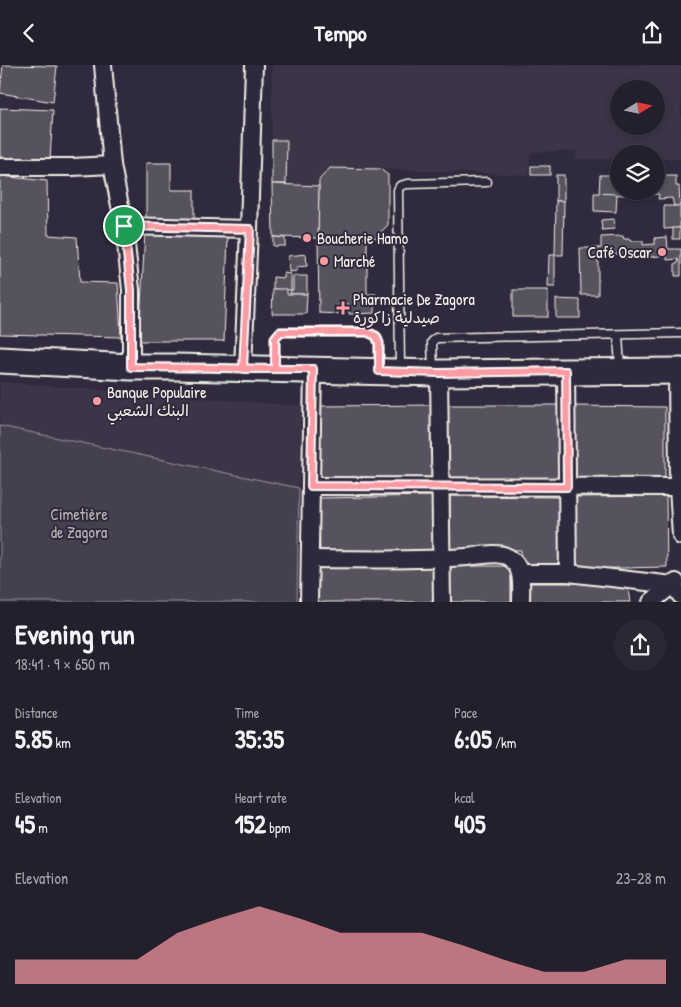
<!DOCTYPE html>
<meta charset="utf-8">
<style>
body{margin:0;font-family:"Patrick Hand","Playpen Sans Arabic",sans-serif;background:#2b2836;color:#f1f3f6;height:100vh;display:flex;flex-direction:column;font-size:19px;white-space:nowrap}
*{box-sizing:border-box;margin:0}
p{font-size:16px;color:#a3a3aa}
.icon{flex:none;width:28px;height:28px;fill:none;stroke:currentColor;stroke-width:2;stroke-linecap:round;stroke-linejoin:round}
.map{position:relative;height:537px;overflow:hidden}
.details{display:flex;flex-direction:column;background:#23202e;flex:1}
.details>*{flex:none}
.needle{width:32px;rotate:80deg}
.tools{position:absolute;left:610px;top:15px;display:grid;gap:10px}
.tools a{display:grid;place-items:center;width:55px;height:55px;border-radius:50%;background:#23202e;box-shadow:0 2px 8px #0003,0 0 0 1px #403e4a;font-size:25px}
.pin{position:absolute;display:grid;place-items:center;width:42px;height:42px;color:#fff;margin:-21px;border:2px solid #fff;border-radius:50%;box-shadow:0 1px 5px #0007}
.round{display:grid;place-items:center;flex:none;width:52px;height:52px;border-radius:26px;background:#2b2836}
.head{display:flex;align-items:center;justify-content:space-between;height:85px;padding:0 15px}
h1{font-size:28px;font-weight:700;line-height:38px}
.stats{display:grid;grid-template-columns:repeat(3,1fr);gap:8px;height:85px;padding:5px 15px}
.stats div{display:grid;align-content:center}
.stats b{font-size:25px;font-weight:700}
.stats small{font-size:14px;font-weight:400}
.stats p{font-size:14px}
.chart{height:140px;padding:10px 15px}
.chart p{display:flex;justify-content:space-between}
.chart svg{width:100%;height:90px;margin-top:5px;fill:#ff9aa2;opacity:.7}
header{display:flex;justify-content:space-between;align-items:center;height:65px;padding:0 15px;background:#23202e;font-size:22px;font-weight:700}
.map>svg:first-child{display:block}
.built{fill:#3b3647;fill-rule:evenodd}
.green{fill:#454050;stroke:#9c989c}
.building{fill:#56525f;stroke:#f4f1e8}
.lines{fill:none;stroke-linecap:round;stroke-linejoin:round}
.lane-casing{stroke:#f4f1e8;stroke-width:11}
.street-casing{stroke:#f4f1e8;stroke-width:20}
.primary-casing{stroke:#f4f1e8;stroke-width:29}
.lane{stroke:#2f2a3d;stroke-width:8}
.street{stroke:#2f2a3d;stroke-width:16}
.primary{stroke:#2f2a3d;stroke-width:25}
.route-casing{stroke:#fff;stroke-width:10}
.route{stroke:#ff9aa2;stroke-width:6}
.poi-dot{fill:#ff9aa2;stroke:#2f2a3d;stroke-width:2}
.labels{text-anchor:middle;stroke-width:4;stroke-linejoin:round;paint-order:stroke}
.poi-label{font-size:16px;fill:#f4f1e8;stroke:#2f2a3d;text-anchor:start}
.park-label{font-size:16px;fill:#b7b3b3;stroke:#2f2a3d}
</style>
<header><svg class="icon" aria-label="back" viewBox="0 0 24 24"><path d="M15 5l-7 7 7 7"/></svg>Tempo<svg class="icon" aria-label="share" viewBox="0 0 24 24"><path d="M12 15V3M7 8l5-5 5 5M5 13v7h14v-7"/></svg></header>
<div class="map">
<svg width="681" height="537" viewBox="0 0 681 537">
<rect width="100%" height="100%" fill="#2f2a3d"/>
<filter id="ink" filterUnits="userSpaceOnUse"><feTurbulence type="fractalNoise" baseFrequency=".02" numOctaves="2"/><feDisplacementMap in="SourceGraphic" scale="10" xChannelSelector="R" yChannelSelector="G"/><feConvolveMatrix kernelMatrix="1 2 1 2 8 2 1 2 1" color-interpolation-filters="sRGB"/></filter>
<g filter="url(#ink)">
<g class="built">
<path d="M272,0h409v94h-25v-5h-37v5h-43v-8l-46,1 -1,23 -149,-6 -50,-1 -11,18 -47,-2zM619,24h37v37h-37z"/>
<polygon points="0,317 302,341 299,423 0,361"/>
</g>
<polygon class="green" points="0,361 299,423 297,537 0,537"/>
<g class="building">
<polygon points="3,0 57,1 53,37 0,28"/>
<polygon points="0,43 53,45 50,95 0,92"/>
<polygon points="272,75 287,75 286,119 272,119"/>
<polygon points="146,98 171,98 171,125 194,125 194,155 146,155"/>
<rect x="531" y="101" width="19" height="9"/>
<polygon points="330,103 380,104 388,110 388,160 375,173 318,173 319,115"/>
<rect x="556" y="110" width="8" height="26"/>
<polygon points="600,110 619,110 619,126 656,126 656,111 676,111 676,121 679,121 680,141 674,141 672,133 658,134 659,129 641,130 641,127 626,127 626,130 599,129"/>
<polygon points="0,111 47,116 48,170 77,172 80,217 118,218 121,272 0,269"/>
<polygon points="272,119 319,121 318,173 273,172"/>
<polygon points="594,128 617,129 616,147 594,146"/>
<polygon points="556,136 564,136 563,190 555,190"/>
<polygon points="664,141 680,141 680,163 664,164"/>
<polygon points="614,154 615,164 602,165 601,155"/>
<rect x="673" y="163" width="7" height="11"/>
<polygon points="145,167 228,171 224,276 139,276"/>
<polygon points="623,171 624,174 629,174 630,176 643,176 643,180 655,179 655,173 667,172 668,184 681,184 681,211 675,211 675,199 679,197 678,194 667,195 667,190 643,193 642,186 632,186 632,193 624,193 623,189 601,189 601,193 598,194 598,183 601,183 601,172"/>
<polygon points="273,172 285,173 285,181 273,181"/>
<polygon points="318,173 367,173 367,229 376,229 375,248 349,249 349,239 338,240 338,249 319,248"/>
<polygon points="580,183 598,183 598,230 581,230"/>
<polygon points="306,189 307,201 297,202 297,206 289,207 288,191"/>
<polygon points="549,190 555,190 555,222 548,222"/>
<polygon points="284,208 291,209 291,225 273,224 273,212 284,213"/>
<polygon points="293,211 307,211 307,229 290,229 291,225 293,225"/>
<polygon points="273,224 287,224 287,229 307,229 306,249 272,249"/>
<rect x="513" y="225" width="35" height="27"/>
<polygon points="556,234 580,235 580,253 556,253"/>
<polygon points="433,340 434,416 319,417 321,341"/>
<polygon points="447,340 561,340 561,417 449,415"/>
<polygon points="575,341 665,342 665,416 575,416"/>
<polygon points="435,431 436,487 320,489 319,433"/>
<polygon points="450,431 562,432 562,504 521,503 521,485 450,485"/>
<polygon points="666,431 667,502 577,504 575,432"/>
<polygon points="435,499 436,537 318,537 318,500"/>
<polygon points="449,501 511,501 511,537 450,537"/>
<polygon points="528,518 627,518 630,537 528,537"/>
</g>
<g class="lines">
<g class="lane-casing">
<g id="lane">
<polyline points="618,270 620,303"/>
<polyline points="275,300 275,273 280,267 367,267 376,271 379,278 379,304"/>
<polyline points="433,304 432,277 436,273 681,268"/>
<polyline points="400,305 398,125 400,121 407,119 487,117"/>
</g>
</g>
<g class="street-casing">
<g id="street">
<polyline points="103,0 112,100 124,161 131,225 131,302"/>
<polyline points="0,102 72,102 112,100"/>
<polyline points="124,161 249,164"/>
<polyline points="243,303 249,164 254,0"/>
<polyline points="566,306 568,508"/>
<polyline points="677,306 678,422 681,471"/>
<polyline points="439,308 442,537"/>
<polyline points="311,421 678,422"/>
<path d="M310,494c52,0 105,2 157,-2 11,-1 31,-6 41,0 16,9 13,29 13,45"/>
<polyline points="521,508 568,508 673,520 681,531"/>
<polyline points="309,537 313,304"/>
<polyline points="651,537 676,517"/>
</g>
</g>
<g class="primary-casing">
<polyline id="primary" points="0,295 131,302 176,302 439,308 681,306"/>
</g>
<use href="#lane" class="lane"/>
<use href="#street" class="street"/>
<use href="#primary" class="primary"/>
</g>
</g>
<g class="lines" filter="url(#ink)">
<g class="route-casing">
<path id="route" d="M124,161l7,64v77c61,0 121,2 182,2l-2,117 256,1 -1,-116 -127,2 -60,-2v-28l-3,-7 -9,-4h-87l-5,6v31h-32l7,-140 -126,-3"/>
</g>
<use href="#route" class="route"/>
</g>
<g class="poi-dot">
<circle cx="307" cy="173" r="5"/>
<circle cx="662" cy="187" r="5"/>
<circle cx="324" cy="196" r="5"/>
<path d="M340.5 235.5h5v5h5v5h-5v5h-5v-5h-5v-5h5z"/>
<circle cx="97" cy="336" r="5"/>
</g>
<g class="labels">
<g class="poi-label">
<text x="317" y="179">Boucherie Hamo</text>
<text x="652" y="193" text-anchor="end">Café Oscar</text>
<text x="334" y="202">Marché</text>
<text x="353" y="240">Pharmacie De Zagora<tspan x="353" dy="18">صيدلية زاكورة</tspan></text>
<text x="107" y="333">Banque Populaire<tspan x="107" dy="18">البنك الشعبي</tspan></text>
</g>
<g class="park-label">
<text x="79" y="455">Cimetière<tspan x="79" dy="18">de Zagora</tspan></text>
</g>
</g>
</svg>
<div class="tools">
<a><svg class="needle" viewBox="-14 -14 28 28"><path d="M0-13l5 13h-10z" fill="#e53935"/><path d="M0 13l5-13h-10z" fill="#a3a3aa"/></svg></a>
<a><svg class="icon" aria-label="layers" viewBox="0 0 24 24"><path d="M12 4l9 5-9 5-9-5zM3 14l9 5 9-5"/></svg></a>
</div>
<div class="pin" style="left:124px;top:161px;background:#1e9e55"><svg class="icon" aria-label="arrive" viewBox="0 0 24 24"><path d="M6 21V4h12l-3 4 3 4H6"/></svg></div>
</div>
<section class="details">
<div class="head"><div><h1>Evening run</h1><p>18:41 · 9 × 650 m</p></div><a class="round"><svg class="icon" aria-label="share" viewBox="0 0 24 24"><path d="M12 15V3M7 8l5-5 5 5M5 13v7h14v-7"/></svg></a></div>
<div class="stats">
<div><p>Distance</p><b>5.85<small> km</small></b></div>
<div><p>Time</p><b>35:35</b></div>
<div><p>Pace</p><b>6:05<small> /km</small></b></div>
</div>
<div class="stats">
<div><p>Elevation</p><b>45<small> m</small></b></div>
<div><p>Heart rate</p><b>152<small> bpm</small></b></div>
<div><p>kcal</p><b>405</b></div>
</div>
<div class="chart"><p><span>Elevation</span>23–28 m</p>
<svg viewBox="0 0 160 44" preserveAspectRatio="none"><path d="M0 44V32L10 32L20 32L30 32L40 19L50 12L60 6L70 12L80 19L90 19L100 19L110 25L120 32L130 38L140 38L150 32L160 32V44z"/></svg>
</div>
</section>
